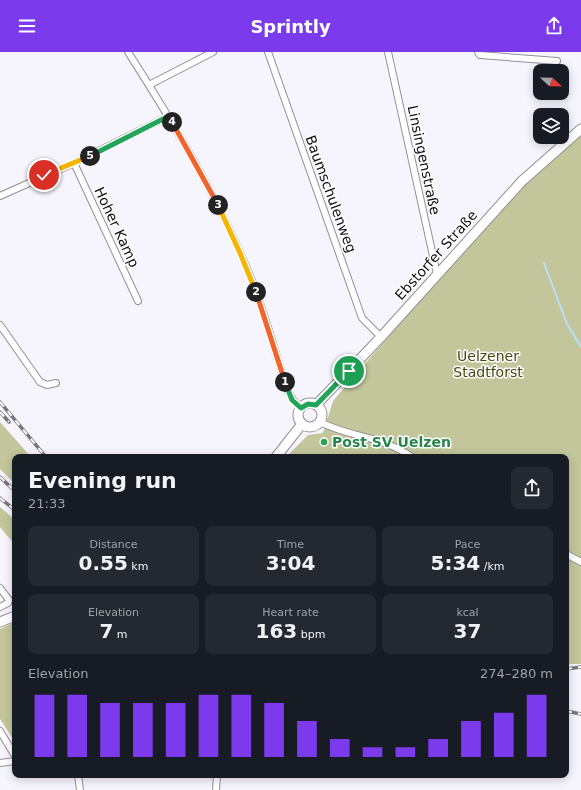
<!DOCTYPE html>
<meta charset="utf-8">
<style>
body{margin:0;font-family:"DejaVu Sans",sans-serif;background:#242831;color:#f1f3f6;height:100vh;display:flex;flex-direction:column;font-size:15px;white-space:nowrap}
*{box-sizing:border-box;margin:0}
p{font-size:13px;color:#9ea1a6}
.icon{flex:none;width:22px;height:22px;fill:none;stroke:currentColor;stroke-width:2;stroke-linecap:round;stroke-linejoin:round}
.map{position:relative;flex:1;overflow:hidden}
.side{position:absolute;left:12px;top:402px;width:557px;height:324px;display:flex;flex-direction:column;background:#171b24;border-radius:8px;box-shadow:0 2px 10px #0003}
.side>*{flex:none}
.needle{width:26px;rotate:112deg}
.fabs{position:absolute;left:533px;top:12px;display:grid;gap:8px}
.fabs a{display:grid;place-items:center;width:36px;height:36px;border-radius:8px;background:#171b24;box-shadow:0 2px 10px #0003;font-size:20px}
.pin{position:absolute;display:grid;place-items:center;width:34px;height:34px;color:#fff;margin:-17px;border:2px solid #fff;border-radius:50%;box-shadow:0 1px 4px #0007}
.km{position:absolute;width:20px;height:20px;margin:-10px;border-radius:50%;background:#222;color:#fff;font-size:11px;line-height:20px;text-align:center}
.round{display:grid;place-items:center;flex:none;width:42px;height:42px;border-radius:8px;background:#242831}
.overview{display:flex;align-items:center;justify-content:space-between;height:68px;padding:0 16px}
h1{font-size:22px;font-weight:800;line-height:30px}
.figures{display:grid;grid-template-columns:repeat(3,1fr);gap:6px;height:68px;padding:4px 16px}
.figures div{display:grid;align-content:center;border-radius:8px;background:#242831;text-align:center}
.figures b{font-size:20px;font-weight:800}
.figures small{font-size:11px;font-weight:400}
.figures p{font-size:11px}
.chart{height:112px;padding:8px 16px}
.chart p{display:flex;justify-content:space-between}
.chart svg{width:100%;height:72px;margin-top:4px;stroke:#7c3aed;stroke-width:6}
header{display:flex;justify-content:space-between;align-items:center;height:52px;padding:0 16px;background:#7c3aed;color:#fff;font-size:18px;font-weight:800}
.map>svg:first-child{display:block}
.green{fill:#c2c69a}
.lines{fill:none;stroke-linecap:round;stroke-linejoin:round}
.stream{stroke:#b8e0fd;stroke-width:2}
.minor-casing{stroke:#929198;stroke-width:8}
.secondary-casing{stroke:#929198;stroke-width:11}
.minor{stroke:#fff;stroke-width:6}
.secondary{stroke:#fff;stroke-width:9}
.rail-casing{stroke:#76757a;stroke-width:3.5}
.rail{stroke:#fff;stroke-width:2;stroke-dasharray:6;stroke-linecap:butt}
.split-1-casing{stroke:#fff;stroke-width:8}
.split-2-casing{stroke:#fff;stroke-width:8}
.split-3-casing{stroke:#fff;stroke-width:8}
.split-4-casing{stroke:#fff;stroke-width:8}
.split-5-casing{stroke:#fff;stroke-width:8}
.split-6-casing{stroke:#fff;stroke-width:8}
.split-1{stroke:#22a559;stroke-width:5}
.split-2{stroke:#f0652b;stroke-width:5}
.split-3{stroke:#f5b400;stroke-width:5}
.split-4{stroke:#f0652b;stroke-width:5}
.split-5{stroke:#22a559;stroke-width:5}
.split-6{stroke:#f5b400;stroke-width:5}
.leisure-dot{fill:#2e9e5b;stroke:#fff;stroke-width:1.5}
.labels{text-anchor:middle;stroke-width:3;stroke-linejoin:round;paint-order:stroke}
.street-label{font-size:14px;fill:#100f12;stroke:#fff}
.park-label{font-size:14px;fill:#46470f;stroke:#fff}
.leisure-label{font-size:14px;font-weight:bold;fill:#27864d;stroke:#fff;text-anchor:start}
</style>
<header><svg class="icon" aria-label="menu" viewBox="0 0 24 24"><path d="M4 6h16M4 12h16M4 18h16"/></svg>Sprintly<svg class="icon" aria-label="share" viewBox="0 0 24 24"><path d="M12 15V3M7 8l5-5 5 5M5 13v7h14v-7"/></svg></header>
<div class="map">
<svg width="581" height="738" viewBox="0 0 581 738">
<rect width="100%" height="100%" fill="#f6f4fc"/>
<g class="green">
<polygon points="581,83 581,612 566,612 566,405 286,405 308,383 323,381 333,349 440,224 538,119"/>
<polygon points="0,370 31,405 15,405 15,432 0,417"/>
<polygon points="0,455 15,468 15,493 0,475"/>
<polygon points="15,570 15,690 0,667 0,577"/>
</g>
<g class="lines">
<polyline class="stream" points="544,211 567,272 581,295"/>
<g class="minor-casing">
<g id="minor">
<path d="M128,0c46,72 90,145 122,224 15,37 25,76 37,113l6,11 8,8"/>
<polyline points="268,0 362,266 381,285"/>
<polyline points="388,0 437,222"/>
<polyline points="478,0 480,3 557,9"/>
<polyline points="149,33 213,0"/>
<polyline points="74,111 138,249"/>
<polyline points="0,144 74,111 169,64"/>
<polyline points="0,273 40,330 47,333 56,331"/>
<path d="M320,370c32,16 62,14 92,35"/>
<polyline points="566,502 581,510"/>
<polyline points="0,536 9,548 8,551 0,555"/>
<polyline points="0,679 15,704"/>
<polyline points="0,711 15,709"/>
<polyline points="78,723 80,738"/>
<polyline points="216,738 217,723"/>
</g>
</g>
<g class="secondary-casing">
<g id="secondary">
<circle cx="310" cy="363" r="12"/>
<polyline points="316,353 381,285 522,129 581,77"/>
<polyline points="276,405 302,372"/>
<polyline points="0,570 15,564"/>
</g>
</g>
<use href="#minor" class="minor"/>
<use href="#secondary" class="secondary"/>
<g class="rail-casing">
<g id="rail">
<polyline points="0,350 46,405"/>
<polyline points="0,360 9,370"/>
<polyline points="0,425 15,439"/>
<polyline points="0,446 15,458"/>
<polyline points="566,617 581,615"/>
<polyline points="566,659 581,662"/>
</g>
</g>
<use href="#rail" class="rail"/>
</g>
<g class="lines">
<g class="split-1-casing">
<polyline id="split-1" points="285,330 292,348 301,356 308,352 316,353 349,319"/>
</g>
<g class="split-2-casing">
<polyline id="split-2" points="256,240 285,330"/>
</g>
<g class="split-3-casing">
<polyline id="split-3" points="218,153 240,201 256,240"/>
</g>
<g class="split-4-casing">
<polyline id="split-4" points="172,70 218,153"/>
</g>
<g class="split-5-casing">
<polyline id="split-5" points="90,104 169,64 172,70"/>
</g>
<g class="split-6-casing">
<polyline id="split-6" points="44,123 90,104"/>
</g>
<use href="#split-1" class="split-1"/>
<use href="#split-2" class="split-2"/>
<use href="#split-3" class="split-3"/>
<use href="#split-4" class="split-4"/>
<use href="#split-5" class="split-5"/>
<use href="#split-6" class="split-6"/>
</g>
<circle class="leisure-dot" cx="324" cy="390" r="4"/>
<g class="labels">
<g class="street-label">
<text transform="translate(424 108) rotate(78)" y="5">Linsingenstraße</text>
<text transform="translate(331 142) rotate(70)" y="5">Baumschulenweg</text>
<text transform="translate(117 175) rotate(65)" y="5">Hoher Kamp</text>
<text transform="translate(436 203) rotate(-48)" y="5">Ebstorfer Straße</text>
</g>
<g class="park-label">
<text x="488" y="309">Uelzener<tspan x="488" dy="16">Stadtforst</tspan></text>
</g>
<g class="leisure-label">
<text x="332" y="395">Post SV Uelzen</text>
</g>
</g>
</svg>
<div class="fabs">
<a><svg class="needle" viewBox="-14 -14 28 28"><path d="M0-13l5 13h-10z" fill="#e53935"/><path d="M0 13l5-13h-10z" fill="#9ea1a6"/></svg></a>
<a><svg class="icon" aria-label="layers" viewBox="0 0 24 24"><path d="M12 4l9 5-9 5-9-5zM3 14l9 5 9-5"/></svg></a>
</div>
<div class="pin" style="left:349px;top:319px;background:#1e9e55"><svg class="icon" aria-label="arrive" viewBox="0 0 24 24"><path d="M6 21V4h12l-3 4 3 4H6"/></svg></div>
<div class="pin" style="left:44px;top:123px;background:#d93025"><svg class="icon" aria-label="check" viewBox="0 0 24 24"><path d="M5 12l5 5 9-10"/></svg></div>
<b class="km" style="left:285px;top:330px">1</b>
<b class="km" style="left:256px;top:240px">2</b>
<b class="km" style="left:218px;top:153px">3</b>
<b class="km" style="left:172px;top:70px">4</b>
<b class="km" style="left:90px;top:104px">5</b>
<section class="side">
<div class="overview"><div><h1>Evening run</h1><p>21:33</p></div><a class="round"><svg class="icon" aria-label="share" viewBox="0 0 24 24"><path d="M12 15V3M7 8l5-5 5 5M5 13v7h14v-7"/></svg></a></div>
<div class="figures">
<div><p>Distance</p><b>0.55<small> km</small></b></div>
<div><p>Time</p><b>3:04</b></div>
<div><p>Pace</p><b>5:34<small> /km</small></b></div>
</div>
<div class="figures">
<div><p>Elevation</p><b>7<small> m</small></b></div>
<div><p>Heart rate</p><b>163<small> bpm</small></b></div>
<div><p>kcal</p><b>37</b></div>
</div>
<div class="chart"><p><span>Elevation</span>274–280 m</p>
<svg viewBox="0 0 160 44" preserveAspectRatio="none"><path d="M5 44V6M15 44V6M25 44V11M35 44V11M45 44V11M55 44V6M65 44V6M75 44V11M85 44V22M95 44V33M105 44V38M115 44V38M125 44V33M135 44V22M145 44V17M155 44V6"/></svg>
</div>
</section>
</div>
